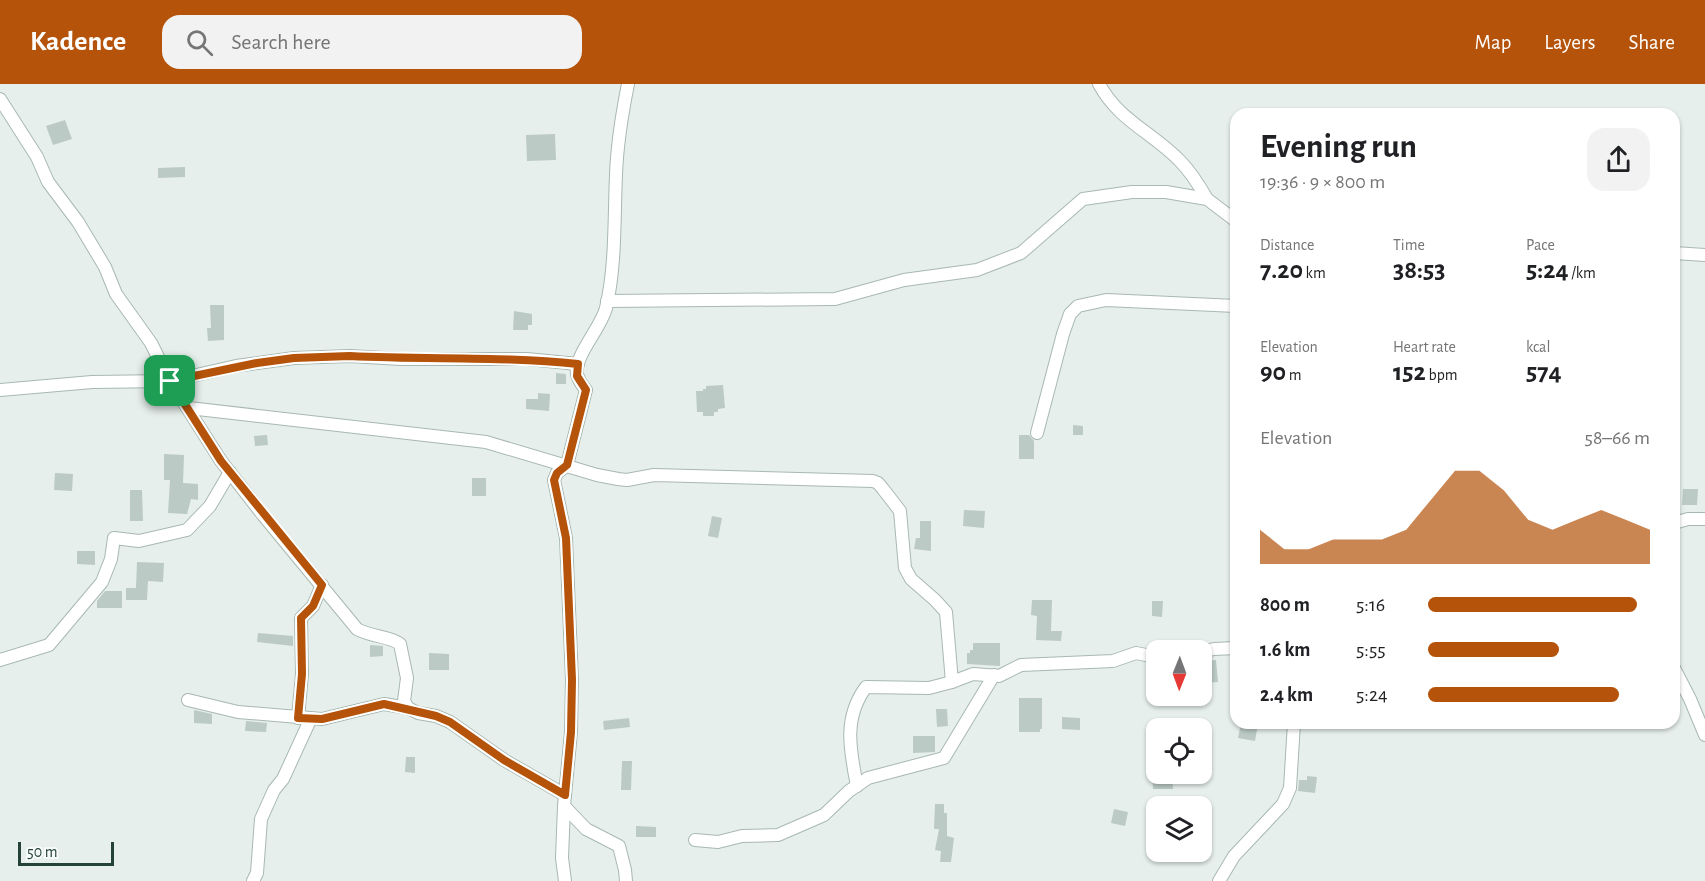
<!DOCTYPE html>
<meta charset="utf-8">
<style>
body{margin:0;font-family:"Alegreya Sans",sans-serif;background:#f2f2f2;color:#202124;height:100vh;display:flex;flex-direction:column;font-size:22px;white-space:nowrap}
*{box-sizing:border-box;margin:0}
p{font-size:20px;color:#757577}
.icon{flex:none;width:33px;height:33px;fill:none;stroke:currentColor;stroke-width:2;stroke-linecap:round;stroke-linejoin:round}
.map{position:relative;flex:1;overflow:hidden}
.drawer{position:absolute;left:1230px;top:24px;width:450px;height:621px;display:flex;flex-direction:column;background:#fff;border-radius:18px;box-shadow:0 2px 4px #0004}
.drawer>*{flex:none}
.needle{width:39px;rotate:181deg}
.controls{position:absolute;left:1146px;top:556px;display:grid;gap:12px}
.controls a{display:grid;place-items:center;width:66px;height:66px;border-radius:12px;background:#fff;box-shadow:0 2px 4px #0004;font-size:30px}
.scale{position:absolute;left:18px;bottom:15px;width:96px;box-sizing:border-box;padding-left:6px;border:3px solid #24423a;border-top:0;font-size:16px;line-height:21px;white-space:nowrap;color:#24423a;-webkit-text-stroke:4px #f7fbf9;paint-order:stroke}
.pin{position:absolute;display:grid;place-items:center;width:51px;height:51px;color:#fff;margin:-26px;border-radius:12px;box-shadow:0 3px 9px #0006}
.round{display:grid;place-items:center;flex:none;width:63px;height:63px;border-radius:18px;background:#f2f2f2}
.head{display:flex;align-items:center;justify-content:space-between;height:102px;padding:0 30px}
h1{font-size:33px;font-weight:700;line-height:45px}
.metrics{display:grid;grid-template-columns:repeat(3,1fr);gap:9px;height:102px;padding:6px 30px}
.metrics div{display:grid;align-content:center}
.metrics b{font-size:26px;font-weight:700}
.metrics small{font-size:16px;font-weight:400}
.metrics p{font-size:16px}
.chart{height:168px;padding:12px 30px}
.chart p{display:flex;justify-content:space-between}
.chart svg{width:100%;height:108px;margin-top:6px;fill:#b45309;opacity:.7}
ul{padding:0 30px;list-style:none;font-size:20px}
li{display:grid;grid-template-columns:96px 72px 1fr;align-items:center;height:45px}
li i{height:15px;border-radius:8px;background:#b45309}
header{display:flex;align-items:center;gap:36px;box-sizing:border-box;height:84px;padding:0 30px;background:#b45309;color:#fff}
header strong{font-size:28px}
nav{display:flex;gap:33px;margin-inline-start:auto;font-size:21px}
.search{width:420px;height:54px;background:#f2f2f2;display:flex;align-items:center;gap:15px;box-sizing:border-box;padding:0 21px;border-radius:18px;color:#757577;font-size:22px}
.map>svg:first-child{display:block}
.building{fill:#bbcac4}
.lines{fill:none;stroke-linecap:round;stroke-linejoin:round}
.minor-casing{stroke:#a8b8b2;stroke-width:14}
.minor{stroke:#fff;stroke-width:12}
.route-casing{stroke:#fff;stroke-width:12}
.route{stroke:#b45309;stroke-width:8}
</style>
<header>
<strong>Kadence</strong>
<div class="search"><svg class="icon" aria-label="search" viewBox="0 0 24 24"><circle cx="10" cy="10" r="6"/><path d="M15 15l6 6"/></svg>Search here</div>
<nav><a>Map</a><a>Layers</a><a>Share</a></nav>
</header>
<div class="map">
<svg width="1705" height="797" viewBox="0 0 1705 797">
<rect width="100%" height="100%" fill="#e6efeb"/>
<g class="building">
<polygon points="65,36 72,55 53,61 46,42"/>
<polygon points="555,50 556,76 527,77 526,51"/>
<polygon points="185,83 185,93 158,94 158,84"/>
<polygon points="210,221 224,221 224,256 208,257 207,244 211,244"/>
<polygon points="514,227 532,230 532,241 528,241 528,246 513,246"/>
<polygon points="556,289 566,290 566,300 556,300"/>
<polygon points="723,301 725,324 718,325 718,328 714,328 714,332 703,332 703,328 697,328 696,307 703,307 703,305 706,305 706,302"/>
<polygon points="538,309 550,310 549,327 526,325 526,315 538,315"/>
<polygon points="1073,341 1083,342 1083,351 1073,351"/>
<polygon points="267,351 268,361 255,362 254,352"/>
<polygon points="1019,351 1029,351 1034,357 1034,375 1019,375"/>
<polygon points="164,370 184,371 183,399 198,400 198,416 191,415 187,430 168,429 170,396 164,396"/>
<polygon points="55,389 73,390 72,407 54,406"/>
<rect x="472" y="394" width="14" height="18"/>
<polygon points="1683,405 1698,405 1697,421 1682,421"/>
<polygon points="130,406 142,406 143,437 130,437"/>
<polygon points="964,426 985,427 984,444 963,442"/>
<polygon points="712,432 722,434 718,454 708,452"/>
<polygon points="920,437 931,437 931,467 914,465 916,454 920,454"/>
<polygon points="77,467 95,467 95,481 77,480"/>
<polygon points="137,478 164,479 163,498 148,497 147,516 126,516 126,504 136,504"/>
<polygon points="105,507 122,507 122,524 97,524 97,517"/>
<polygon points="1032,516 1052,516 1051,547 1062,547 1061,557 1036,556 1037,532 1031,531"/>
<polygon points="1152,517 1163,517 1162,533 1152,532"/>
<polygon points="258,549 293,552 293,562 257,558"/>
<polygon points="973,559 1000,559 1000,582 967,580 967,569 970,569 970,566 973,566"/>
<polygon points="370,561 383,562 383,572 370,573"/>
<polygon points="429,569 449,570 449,586 429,586"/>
<polygon points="1216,576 1218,598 1202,599 1202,577"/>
<polygon points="1019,614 1042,614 1042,645 1040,645 1040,648 1019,648"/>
<polygon points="936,625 947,625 948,642 937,643"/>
<polygon points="194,626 212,630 212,640 194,639"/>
<polygon points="1062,633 1080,634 1080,646 1062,645"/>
<polygon points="629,634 630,643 604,646 603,637"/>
<polygon points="246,637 267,639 266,648 245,647"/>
<polygon points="1241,639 1258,640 1255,657 1238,654"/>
<polygon points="913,652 935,652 935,668 913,669"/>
<polygon points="406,673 415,673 415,689 405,688"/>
<polygon points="622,677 632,677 631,706 621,706"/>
<polygon points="1152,690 1172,690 1173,705 1153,705"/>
<polygon points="1307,692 1317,693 1315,709 1298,707 1299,696 1307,696"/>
<polygon points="935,720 944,720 944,729 947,729 947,752 954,754 951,778 940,778 941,767 935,766 939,745 934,745"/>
<polygon points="1114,725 1128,728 1125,742 1111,739"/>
<polygon points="636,742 656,743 656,753 636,753"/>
</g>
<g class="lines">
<g class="minor-casing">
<g id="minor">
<path d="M1099,0c20,37 53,48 81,77 11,11 19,24 27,38"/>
<path d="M0,15l37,58 11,25 30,40 27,45 11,27 35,49 19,38 51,80 42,54 94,114c14,8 33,7 43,15l7,34 -3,23 4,7 10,5 18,3 14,6 54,38 61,35"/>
<polyline points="1674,169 1705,171"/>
<polyline points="607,217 835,215 904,196 977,186 1021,169 1083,115 1132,108 1166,108 1207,115 1236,137"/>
<polyline points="0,306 92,298 170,297 236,282 294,274 350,272 401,275 527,275 578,280"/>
<polyline points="189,324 486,358 597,391 618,395 627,396 654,391 873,397 878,399 883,405 900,427 905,484 911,495 935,516 946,528 952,598 973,590 999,592 1021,581 1113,577 1136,569 1156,573"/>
<polyline points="1037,349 1063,250 1070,230 1078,222 1106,216 1236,222"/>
<polyline points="1674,439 1688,435 1705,435"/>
<polyline points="1202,568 1214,565 1236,564"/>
<polyline points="0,576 49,561 102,498 111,475 114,454 139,457 187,446 210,422 230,388"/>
<polyline points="1674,584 1690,615 1705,651"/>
<polyline points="188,616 238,628 322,635 384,620 408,624"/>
<polyline points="298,634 302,590 301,534 313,522 322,501"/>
<path d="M857,702c-7,-36 -14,-68 9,-99l63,1 23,-6"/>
<polyline points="564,722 586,745 619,762 625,786 626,797"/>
<polyline points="695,756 718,758 742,752 778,751 824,731 849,707 868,694 944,674 994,591"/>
<polyline points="253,797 257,789 261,735 274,706 283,695 311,634"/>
<path d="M565,797l-3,-23 2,-52 7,-74 1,-52 -6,-142 -12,-58 3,-7 10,-8 19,-75c-4,-5 -8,-10 -9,-16 -3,-18 24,-46 29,-66 10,-43 8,-89 10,-133 1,-31 6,-61 12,-91"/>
<polyline points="1219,797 1234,772 1283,720 1290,704 1294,639"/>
</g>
</g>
<use href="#minor" class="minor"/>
</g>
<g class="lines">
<g class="route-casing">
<path id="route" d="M350,272c77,4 153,0 228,8l-1,12 9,14 -19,75 -10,8 -3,7 12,58 6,142 -1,52 -6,63 -61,-35 -54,-38 -14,-6 -52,-12 -62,15 -24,-1 4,-44 -1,-56 12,-12 9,-21 -101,-124 -51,-80 87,-18 37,-5z"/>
</g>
<use href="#route" class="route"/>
</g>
</svg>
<div class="controls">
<a><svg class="needle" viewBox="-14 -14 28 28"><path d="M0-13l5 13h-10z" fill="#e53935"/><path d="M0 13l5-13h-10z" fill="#757577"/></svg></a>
<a><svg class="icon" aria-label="locate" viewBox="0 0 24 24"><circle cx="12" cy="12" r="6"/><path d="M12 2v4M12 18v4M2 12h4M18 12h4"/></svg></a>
<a><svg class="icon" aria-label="layers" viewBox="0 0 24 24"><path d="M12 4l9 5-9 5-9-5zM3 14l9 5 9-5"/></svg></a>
</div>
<div class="scale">50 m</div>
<div class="pin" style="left:170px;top:297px;background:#1e9e55"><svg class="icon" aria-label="arrive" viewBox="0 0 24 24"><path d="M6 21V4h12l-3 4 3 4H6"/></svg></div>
<section class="drawer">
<div class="head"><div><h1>Evening run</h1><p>19:36 · 9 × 800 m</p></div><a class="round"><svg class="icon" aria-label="share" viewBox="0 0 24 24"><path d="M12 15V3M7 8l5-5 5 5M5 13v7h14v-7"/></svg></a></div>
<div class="metrics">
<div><p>Distance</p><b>7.20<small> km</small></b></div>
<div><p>Time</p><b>38:53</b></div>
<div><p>Pace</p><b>5:24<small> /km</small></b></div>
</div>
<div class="metrics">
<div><p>Elevation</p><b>90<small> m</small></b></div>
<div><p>Heart rate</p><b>152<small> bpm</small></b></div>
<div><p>kcal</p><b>574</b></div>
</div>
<div class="chart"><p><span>Elevation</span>58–66 m</p>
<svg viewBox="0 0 160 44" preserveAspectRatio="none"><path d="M0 44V30L10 38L20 38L30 34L40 34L50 34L60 30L70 18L80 6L90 6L100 14L110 26L120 30L130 26L140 22L150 26L160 30V44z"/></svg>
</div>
<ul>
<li><b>800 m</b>5:16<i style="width:94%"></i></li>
<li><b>1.6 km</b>5:55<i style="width:59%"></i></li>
<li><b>2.4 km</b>5:24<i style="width:86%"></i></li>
</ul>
</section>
</div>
